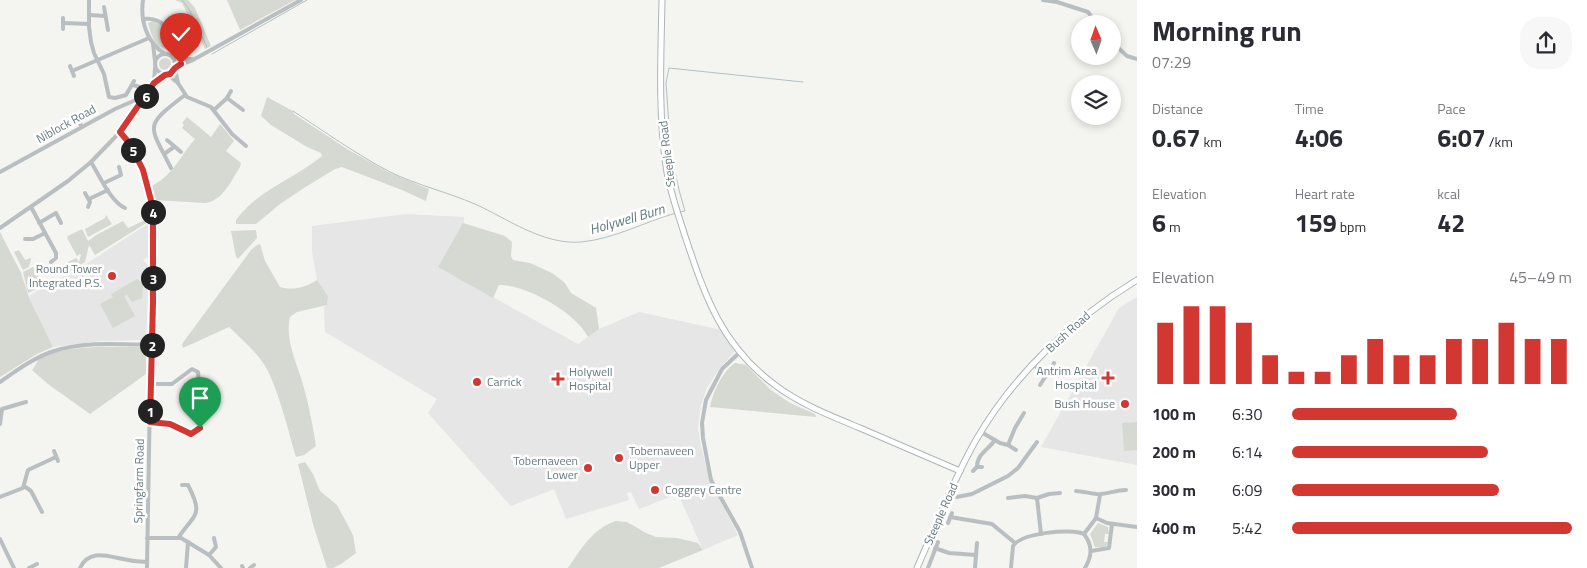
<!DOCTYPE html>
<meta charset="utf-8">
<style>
body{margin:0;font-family:"Titillium Web",sans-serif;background:#f7f7f7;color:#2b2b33;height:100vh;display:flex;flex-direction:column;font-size:19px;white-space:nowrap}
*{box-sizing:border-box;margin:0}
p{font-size:16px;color:#7c7c81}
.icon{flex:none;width:28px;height:28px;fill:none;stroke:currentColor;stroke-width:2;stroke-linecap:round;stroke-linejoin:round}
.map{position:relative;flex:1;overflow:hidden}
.side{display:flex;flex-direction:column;background:#fff;width:450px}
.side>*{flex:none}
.needle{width:32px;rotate:358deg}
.fabs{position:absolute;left:1071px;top:15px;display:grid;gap:10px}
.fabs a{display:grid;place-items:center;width:50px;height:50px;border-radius:50%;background:#fff;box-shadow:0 2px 8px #0003;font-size:25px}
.pin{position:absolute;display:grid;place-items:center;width:42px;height:42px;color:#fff;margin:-51px -21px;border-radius:50% 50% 50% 0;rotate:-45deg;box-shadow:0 0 5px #0007}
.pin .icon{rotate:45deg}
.km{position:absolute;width:25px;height:25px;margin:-12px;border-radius:50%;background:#222;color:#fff;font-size:14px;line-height:25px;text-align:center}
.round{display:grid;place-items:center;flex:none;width:52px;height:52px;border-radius:20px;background:#f7f7f7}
.head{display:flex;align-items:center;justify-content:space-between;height:85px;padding:0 15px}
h1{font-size:28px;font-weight:700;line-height:38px}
.figures{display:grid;grid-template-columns:repeat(3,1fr);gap:8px;height:85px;padding:5px 15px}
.figures div{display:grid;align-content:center}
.figures b{font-size:25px;font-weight:700}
.figures small{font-size:14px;font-weight:400}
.figures p{font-size:14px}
.chart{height:140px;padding:10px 15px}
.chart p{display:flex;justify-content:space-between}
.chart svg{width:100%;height:90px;margin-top:5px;stroke:#d33732;stroke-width:6}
ul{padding:0 15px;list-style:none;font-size:16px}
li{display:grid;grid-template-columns:80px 60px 1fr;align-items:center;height:38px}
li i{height:12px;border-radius:6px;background:#d33732}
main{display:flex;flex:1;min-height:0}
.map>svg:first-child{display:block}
.built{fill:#e5e6e5}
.green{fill:#d5d9d1}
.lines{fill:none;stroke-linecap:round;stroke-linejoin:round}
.stream{stroke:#b2c1c3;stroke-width:1}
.secondary-casing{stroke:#aeb5b7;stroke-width:7}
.street{stroke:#b9bfc1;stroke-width:4}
.secondary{stroke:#fff;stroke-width:5}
.route-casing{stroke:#fff;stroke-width:10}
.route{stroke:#d33732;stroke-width:6}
.poi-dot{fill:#d33732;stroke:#fff;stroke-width:2}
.labels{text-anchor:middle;stroke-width:5;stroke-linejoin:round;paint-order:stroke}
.street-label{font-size:12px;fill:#66797f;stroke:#fff}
.poi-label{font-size:12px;fill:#66797f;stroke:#fff;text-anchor:end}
.water-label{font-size:14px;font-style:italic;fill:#627b7d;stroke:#fff}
</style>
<main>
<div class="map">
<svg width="1137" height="568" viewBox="0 0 1137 568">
<rect width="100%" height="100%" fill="#f4f4f1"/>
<g class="built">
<polygon points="406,214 464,217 464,222 438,267 578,344 599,329 639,312 722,330 736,350 718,370 707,388 701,405 698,428 701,447 710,480 738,535 703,550 678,494 639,509 631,492 627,493 629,500 566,519 554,489 511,506 428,413 437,399 325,332 324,307 327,305 328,296 317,280 312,251 312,226"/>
<polygon points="149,223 148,257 143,260 148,265 147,328 144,340 100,341 53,347 30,300 30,295 83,266"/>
<polygon points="1137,297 1137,465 1041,447 1119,308"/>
</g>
<g class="green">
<polygon points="175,0 188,0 195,8 211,46 205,49 182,3"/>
<polygon points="227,0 295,0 240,30"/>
<path d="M153,21c16,5 15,15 14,28 -13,0 -16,-16 -19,-26z"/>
<circle cx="165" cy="64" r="6"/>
<path d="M267,97l26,14 1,3 53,35 43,24 39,16 -3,12 -24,-11 -60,-23 -7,2 -31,19 -24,16 -24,20h-20v-4c22,-30 58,-41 86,-64l-1,-3 -14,-6 -36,-22 -10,-9z"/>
<path d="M187,117l24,20 9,-13 14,17 -8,10 15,12 -1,4c-9,14 -17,33 -34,36l-52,-3 -3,-14c21,-9 30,-31 44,-47l-13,-11 2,-3 -2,-2z"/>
<polygon points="106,215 112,224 88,237 85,229 105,218"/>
<polygon points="148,220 148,222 95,255 89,245 85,262 70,271 66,263 76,258 79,262 81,255 80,254 77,256 67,238 68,236 82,229 88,241 98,234 123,221 128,228 143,221"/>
<path d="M463,223l42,13 7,6 -1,14 2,4 17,3 22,10 13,10 6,10 25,15 3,21 -11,8c-11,-24 -63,-53 -89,-52l-6,13 -55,-31z"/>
<polygon points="256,230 257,238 238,259 236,257 231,231"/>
<polygon points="0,232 21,273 30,300 53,347 37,354 0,377"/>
<path d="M260,244l5,17 15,26c13,4 26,0 37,-7l11,16 -1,9 -30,7 -7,5c-6,25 10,52 15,75 5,18 8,36 11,54l-12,9 -8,2c-8,-27 -18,-70 -32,-93 -9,-13 -23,-26 -35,-37l-46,21 -1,-4 69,-94 6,-5z"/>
<polygon points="19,250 25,260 31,258 29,267 23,270 14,252"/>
<polygon points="33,267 44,286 28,293 23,272"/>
<polygon points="137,279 143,284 142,298 132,302 127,295 124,296 135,316 113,328 100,304 113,297 111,294"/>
<path d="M141,347l4,1 1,3v23l-56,40 -42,-30 -16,-14c4,-4 4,-9 9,-12 24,-14 73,-11 100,-11z"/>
<path d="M735,363l11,2 25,25 19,13 25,11 1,3 -106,-10c3,-15 12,-35 25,-44z"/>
<polygon points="1137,422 1137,450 1124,451 1122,423"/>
<polygon points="305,462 313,474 320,491 337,505 353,535 356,553 341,564 333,568 327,568 313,524 298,464"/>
<path d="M616,521l11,1 19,11 10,4 21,1 21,5 5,7 -44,18h-91c13,-19 25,-40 48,-47z"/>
<polygon points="1098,523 1108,527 1109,534 1105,534 1104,542 1108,542 1107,545 1105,547 1095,547 1090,534"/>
</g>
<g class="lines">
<g class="stream">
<polyline points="182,0 189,9 207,47"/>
<polyline points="212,54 307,0"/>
<path d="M293,111c32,21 63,43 97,61 27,13 57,20 85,32 33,15 68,41 106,38 33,-3 63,-20 95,-29"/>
<polyline points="679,212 685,211 679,190 671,153 666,83 669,68 803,82"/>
</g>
<g class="secondary-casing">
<g id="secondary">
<path d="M662,0c-1,55 -4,112 4,166 3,24 12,47 19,70 20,60 36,109 90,149 25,19 56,31 85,43 33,14 67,29 100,43"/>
<path d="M917,568c19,-43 36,-88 59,-128 38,-66 97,-121 161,-160"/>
</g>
</g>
<g class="street">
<polyline points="89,0 89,27 91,42 94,53 104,74 109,97 115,98 126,95 134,81"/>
<path d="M143,0c-3,21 4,43 22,54"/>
<polyline points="1043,0 1057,2 1088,12 1097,24"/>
<polyline points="104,7 108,30"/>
<polyline points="90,15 105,16"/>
<path d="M143,19c18,-2 26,8 29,25l7,1"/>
<polyline points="63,23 89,24"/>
<polyline points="63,29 63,18"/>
<polyline points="1112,42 1127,56 1137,59"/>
<polyline points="153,44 155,61"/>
<circle cx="165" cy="64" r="10"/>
<polyline points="172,56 185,59 192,59"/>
<polyline points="70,66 74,76"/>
<polyline points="175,67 191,61 301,0"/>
<polyline points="175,69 178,83"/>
<polyline points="72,71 149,38"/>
<polyline points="168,75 178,83 187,97 211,107 232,134 246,146"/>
<polyline points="154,83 155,68"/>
<polyline points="133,85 140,87"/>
<polyline points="227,98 231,91"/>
<polyline points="214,110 227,98 243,110"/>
<polyline points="75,115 82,127"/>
<path d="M120,132c21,21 32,58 33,87l-6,349"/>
<polyline points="167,140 181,152"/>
<polyline points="164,154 174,147"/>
<path d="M91,162c8,13 20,40 34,46"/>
<path d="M171,168c-22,-44 -28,-41 14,-73"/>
<polyline points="0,172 115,109 138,99 143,101"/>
<polyline points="104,183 121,175 119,167"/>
<polyline points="85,193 90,202 88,207"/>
<polyline points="89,199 108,190"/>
<polyline points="31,207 56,253 56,258 51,262"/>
<polyline points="39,223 56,213 61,223"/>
<polyline points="0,228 68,181 91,162 120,132 154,83 165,75"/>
<polyline points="25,239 33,239 45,233"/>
<polyline points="740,352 722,369 706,400 702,423 703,438 711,480 740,532 752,568"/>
<polyline points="1033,364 1046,375"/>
<path d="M0,382c16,-11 32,-23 51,-30 30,-11 69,-8 101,-7"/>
<polyline points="151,384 172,384 192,369 198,372 199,384"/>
<polyline points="186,385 204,384"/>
<polyline points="1040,385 1054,363"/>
<polyline points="150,422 170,424 191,434 200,428"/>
<polyline points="0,424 2,409 26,402"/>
<polyline points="981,432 1000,443 1008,445 1016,450"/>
<polyline points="1008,445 1015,428 1024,413"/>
<polyline points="54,451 58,461"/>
<path d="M977,467c0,-13 11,-17 18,-27"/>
<polyline points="973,471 977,467 982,467"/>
<polyline points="24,486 31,491 42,512"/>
<path d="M1076,491c7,0 20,4 25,3 9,-1 16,-4 25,-4"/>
<polyline points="950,494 957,497 972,494 1008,476 1018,468 1037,442"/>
<polyline points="0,497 23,488 28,470 56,457"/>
<polyline points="1008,498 1025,496 1037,498 1049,494 1060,493"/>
<polyline points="1037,498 1041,534"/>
<polyline points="950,517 992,524 1015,543"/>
<polyline points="1096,518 1107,523 1137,527"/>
<polyline points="948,523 952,513"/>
<polyline points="1084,534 1096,518 1100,495"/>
<polyline points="147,538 181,538 209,555 221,568"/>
<path d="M178,538c17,-25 26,-22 10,-53h-6"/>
<polyline points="0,539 14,568"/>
<polyline points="935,548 949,553 976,555"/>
<polyline points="1091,551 1109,548 1112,524"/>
<polyline points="209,555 216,547 214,538"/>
<polyline points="242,566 243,568"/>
<polyline points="29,568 37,564"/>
<path d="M80,568c9,-19 27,-12 43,-9 8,2 16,3 24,3"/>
<polyline points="186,568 188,542"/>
<polyline points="250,568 254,565"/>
<polyline points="928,568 938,542"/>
<polyline points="975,568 977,543"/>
<path d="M1011,568l2,-22c8,-13 58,-18 71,-12 9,12 8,22 1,34"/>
</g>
<use href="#secondary" class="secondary"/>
</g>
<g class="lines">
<g class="route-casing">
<polyline id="route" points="181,64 175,68 170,74 165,75 154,83 120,132 130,144 143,170 153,208 153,302 150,422 170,424 191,434 200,428"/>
</g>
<use href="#route" class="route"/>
</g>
<g class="poi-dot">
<circle cx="112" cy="276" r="5"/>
<path d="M1105.5 370.5h5v5h5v5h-5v5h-5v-5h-5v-5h5z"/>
<path d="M555.5 371.5h5v5h5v5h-5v5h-5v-5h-5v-5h5z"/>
<circle cx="477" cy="382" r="5"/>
<circle cx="1125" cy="404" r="5"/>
<circle cx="619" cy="458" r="5"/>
<circle cx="588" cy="468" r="5"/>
<circle cx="655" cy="490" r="5"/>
</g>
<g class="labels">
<g class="street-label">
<text transform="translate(66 124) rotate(-29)" y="4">Niblock Road</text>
<text transform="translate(667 154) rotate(-97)" y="4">Steeple Road</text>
<text transform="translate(1068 332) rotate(-42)" y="4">Bush Road</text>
<text transform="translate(139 481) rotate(-89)" y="4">Springfarm Road</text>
<text transform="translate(941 514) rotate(-66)" y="4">Steeple Road</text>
</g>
<g class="poi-label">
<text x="102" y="273">Round Tower<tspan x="102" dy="14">Integrated P.S.</tspan></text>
<text x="1097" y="375">Antrim Area<tspan x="1097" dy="14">Hospital</tspan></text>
<text x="569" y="376" text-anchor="start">Holywell<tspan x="569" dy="14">Hospital</tspan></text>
<text x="487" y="386" text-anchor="start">Carrick</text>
<text x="1115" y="408">Bush House</text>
<text x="629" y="455" text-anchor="start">Tobernaveen<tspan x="629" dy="14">Upper</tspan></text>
<text x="578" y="465">Tobernaveen<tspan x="578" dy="14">Lower</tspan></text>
<text x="665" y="494" text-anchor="start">Coggrey Centre</text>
</g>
<g class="water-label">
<text transform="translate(627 219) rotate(-16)" y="5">Holywell Burn</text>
</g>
</g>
</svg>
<div class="fabs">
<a><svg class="needle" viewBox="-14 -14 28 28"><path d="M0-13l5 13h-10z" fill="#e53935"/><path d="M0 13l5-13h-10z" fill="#7c7c81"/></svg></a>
<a><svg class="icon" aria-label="layers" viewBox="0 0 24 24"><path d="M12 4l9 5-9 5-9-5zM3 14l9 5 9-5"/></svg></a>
</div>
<div class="pin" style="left:200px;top:428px;background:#1e9e55"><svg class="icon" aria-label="arrive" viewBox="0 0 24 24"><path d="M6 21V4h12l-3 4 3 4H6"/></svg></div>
<div class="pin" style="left:181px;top:64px;background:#d93025"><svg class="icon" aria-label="check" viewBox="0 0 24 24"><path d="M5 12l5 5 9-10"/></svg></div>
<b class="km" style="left:150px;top:411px">1</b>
<b class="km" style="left:152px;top:345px">2</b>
<b class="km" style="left:153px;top:278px">3</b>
<b class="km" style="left:153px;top:212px">4</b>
<b class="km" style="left:133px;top:150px">5</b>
<b class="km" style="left:146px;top:96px">6</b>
</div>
<section class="side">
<div class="head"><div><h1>Morning run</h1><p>07:29</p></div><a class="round"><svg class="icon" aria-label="share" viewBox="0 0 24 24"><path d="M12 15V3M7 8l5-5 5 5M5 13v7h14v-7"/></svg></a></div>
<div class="figures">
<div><p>Distance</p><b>0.67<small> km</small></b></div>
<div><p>Time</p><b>4:06</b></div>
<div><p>Pace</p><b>6:07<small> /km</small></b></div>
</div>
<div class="figures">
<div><p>Elevation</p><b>6<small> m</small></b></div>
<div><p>Heart rate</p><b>159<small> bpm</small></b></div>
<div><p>kcal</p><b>42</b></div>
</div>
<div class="chart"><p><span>Elevation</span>45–49 m</p>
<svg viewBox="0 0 160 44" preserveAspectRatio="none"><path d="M5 44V14M15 44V6M25 44V6M35 44V14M45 44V30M55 44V38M65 44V38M75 44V30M85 44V22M95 44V30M105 44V30M115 44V22M125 44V22M135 44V14M145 44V22M155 44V22"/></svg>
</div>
<ul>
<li><b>100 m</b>6:30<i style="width:59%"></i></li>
<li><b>200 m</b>6:14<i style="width:70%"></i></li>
<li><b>300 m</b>6:09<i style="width:74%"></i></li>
<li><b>400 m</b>5:42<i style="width:100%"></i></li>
</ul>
</section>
</main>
